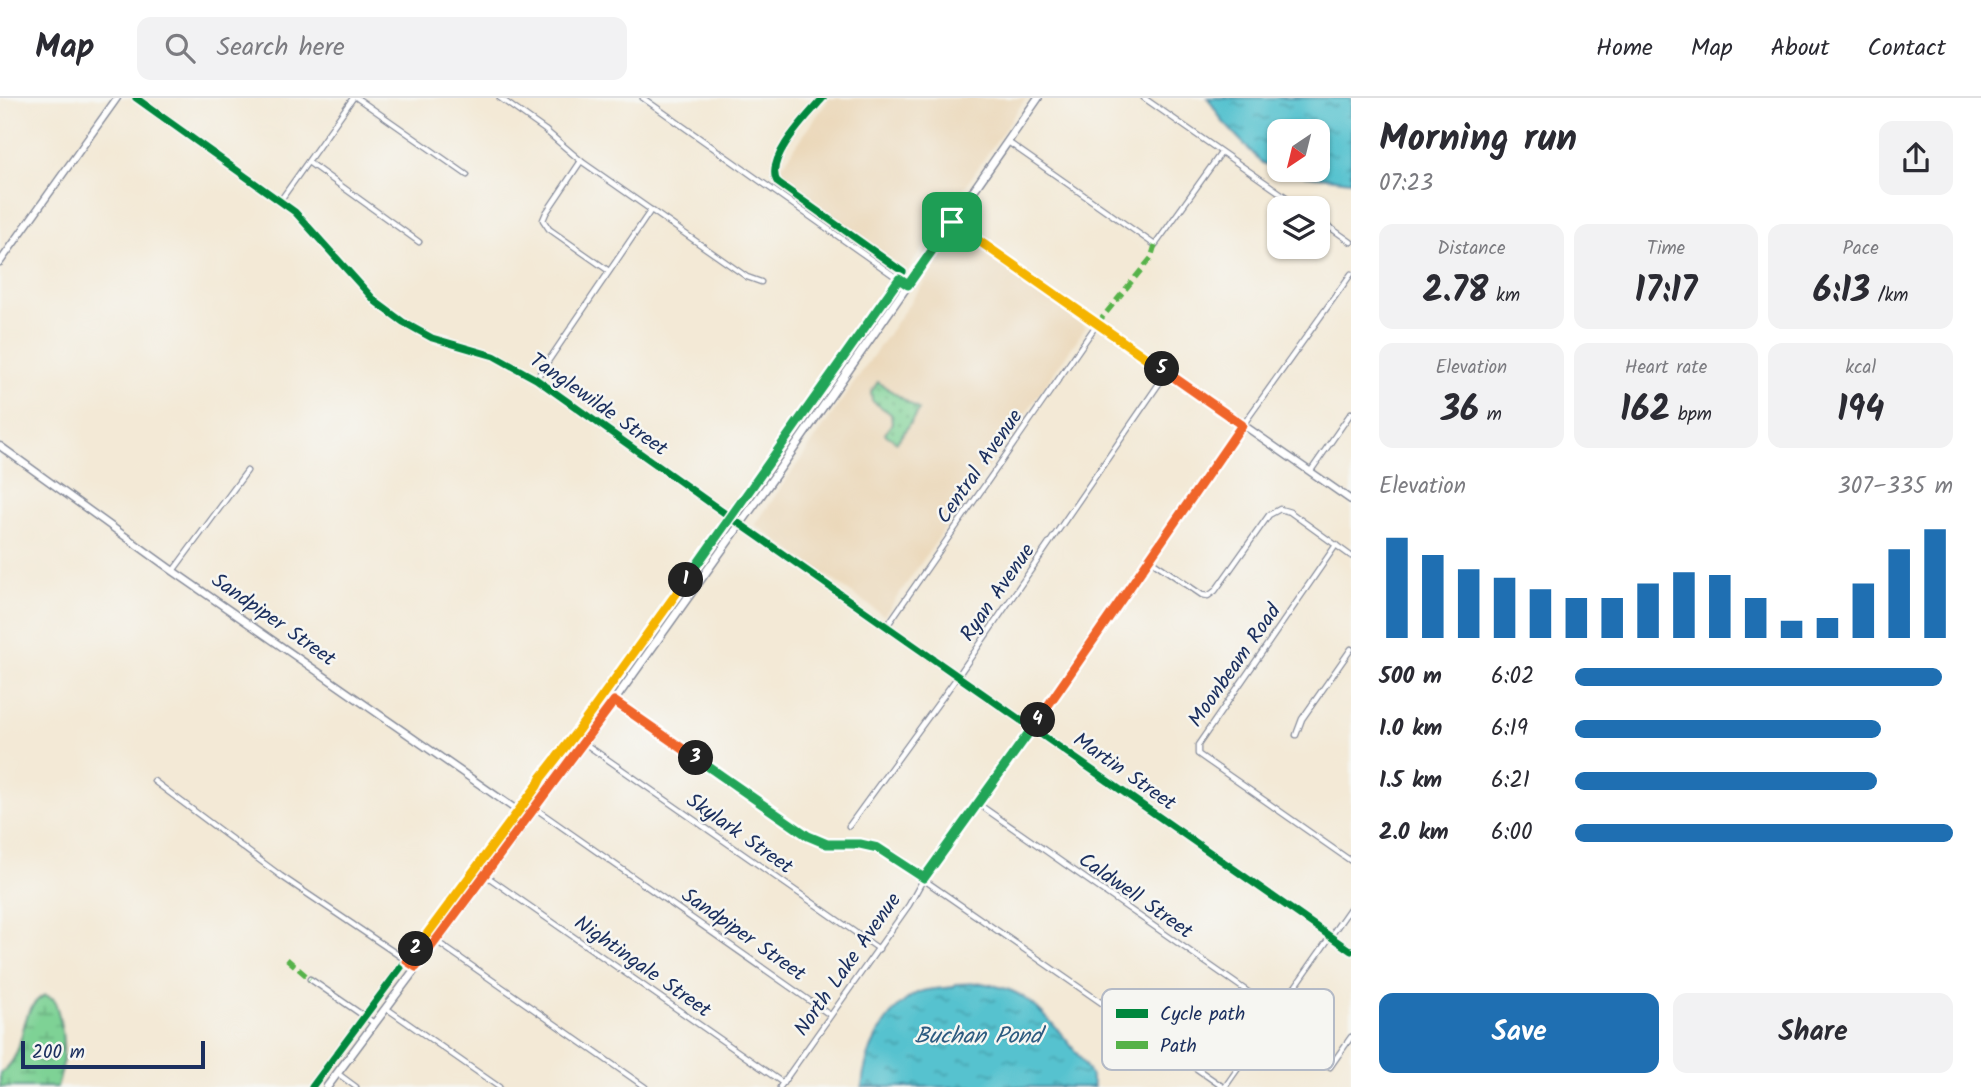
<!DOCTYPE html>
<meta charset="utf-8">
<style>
body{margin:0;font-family:Kalam,sans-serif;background:#f2f2f3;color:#2b2b33;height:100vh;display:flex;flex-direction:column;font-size:26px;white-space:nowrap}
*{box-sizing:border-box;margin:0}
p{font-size:23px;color:#7c7c81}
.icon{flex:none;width:38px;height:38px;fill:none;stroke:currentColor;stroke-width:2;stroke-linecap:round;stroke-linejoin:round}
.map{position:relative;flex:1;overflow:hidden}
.details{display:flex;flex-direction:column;background:#fff;width:630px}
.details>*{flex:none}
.needle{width:46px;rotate:215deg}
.buttons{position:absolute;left:1267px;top:21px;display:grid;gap:14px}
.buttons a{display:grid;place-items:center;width:63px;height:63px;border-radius:14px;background:#fff;box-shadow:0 2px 5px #0004;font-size:35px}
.scale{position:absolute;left:21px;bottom:18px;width:184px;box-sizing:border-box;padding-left:7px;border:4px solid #1b2f5e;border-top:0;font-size:19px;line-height:24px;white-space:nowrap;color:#1b2f5e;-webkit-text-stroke:5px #f6f6f2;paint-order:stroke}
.pin{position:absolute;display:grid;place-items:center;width:60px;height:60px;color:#fff;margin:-30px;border-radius:14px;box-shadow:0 4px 10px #0006}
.km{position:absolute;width:35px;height:35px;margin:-18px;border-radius:50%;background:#222;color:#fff;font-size:19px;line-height:35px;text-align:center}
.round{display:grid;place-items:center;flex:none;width:74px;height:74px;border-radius:14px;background:#f2f2f3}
.summary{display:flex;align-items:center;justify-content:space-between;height:119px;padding:0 28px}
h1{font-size:38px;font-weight:600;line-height:52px}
.metrics{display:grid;grid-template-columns:repeat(3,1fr);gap:10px;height:119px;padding:7px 28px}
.metrics div{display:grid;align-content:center;border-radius:14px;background:#f2f2f3;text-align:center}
.metrics b{font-size:35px;font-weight:600}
.metrics small{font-size:19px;font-weight:400}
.metrics p{font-size:19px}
.chart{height:196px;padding:14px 28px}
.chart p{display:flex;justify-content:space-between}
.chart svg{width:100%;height:126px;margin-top:7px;stroke:#1f6fb2;stroke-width:6}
.cta{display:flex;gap:14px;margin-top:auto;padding:14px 28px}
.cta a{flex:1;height:80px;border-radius:14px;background:#1f6fb2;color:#fff;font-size:28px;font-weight:600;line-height:80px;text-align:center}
.cta a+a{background:#f2f2f3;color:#2b2b33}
ul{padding:0 28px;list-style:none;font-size:23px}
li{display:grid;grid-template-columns:112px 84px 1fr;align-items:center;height:52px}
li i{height:18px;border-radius:9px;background:#1f6fb2}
header{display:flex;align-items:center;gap:42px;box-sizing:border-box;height:98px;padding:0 35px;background:#fff;border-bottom:2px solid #e1e1e2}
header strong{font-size:33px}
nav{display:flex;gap:38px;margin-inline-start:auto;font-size:24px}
.search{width:490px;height:63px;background:#f2f2f3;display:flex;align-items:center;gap:18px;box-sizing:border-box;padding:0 24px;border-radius:14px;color:#7c7c81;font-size:26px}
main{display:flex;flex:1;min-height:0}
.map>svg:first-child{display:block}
.built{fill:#ebd8ba}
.wetland{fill:url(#wetland-marsh);stroke:#4c807a;stroke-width:2}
.park{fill:url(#park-dots);stroke:#4c807a;stroke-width:2}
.water{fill:url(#water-ripples);stroke:#387896;stroke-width:2;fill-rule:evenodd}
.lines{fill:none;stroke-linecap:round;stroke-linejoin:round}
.minor-casing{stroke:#878c9a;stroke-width:7}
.tertiary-casing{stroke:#878c9a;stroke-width:9}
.secondary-casing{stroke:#878c9a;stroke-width:10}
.minor{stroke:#fff;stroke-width:4.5}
.tertiary{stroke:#fff;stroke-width:6}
.secondary{stroke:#fff;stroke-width:7}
.quiet{stroke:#55b248;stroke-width:5;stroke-dasharray:10 5;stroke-linecap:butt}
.cycleway-casing{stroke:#f6f6f2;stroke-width:11}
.cycleway{stroke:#00873e;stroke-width:7}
.split-1-casing{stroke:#fff;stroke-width:14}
.split-2-casing{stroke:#fff;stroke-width:14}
.split-3-casing{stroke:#fff;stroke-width:14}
.split-4-casing{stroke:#fff;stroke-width:14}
.split-5-casing{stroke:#fff;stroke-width:14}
.split-6-casing{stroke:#fff;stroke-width:14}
.split-1{stroke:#22a559;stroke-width:9}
.split-2{stroke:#f5b400;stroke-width:9}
.split-3{stroke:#f0652b;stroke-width:9}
.split-4{stroke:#22a559;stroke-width:9}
.split-5{stroke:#f0652b;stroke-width:9}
.split-6{stroke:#f5b400;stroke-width:9}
.labels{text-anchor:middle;stroke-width:5;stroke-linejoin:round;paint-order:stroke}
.street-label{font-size:21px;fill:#1b2f5e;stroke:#f6f6f2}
.water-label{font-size:23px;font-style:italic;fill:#2d5b80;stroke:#f6f6f2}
.key{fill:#f6f6f2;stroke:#b4bac6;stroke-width:2}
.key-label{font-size:19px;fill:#1b2f5e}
</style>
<header>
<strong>Map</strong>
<div class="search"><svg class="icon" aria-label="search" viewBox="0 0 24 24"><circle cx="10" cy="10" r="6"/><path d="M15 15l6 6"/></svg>Search here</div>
<nav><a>Home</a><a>Map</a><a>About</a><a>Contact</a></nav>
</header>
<main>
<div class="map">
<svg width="1351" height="989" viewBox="0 0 1351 989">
<defs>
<pattern id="wetland-marsh" width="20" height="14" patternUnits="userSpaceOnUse" patternTransform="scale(1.75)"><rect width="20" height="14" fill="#7ed295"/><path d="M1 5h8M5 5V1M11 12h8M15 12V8" fill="none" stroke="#66ab7d"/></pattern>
<pattern id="park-dots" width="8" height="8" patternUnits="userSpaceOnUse" patternTransform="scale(1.75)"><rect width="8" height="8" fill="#7ed295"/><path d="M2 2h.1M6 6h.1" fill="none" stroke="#66ab7d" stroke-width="1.8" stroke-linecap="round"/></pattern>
<pattern id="water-ripples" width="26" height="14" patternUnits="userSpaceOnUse" patternTransform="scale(1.75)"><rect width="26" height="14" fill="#56c2cf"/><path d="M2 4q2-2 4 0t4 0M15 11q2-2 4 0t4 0" fill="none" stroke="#469eab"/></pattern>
</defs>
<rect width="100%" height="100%" fill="#f6f6f2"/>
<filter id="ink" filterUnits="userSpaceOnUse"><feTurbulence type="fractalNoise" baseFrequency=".0143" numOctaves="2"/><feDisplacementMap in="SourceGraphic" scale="14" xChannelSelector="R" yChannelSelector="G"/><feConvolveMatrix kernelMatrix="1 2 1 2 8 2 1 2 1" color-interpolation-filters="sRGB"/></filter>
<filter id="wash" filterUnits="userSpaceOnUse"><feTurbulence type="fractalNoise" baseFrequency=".00686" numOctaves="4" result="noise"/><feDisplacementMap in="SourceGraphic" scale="28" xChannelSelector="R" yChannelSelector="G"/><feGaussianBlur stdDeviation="1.57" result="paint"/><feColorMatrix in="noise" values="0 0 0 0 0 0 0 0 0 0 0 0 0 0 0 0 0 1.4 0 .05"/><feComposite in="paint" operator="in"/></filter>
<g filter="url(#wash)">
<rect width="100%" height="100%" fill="#f3e9d6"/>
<g class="built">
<polygon points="827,0 1026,0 907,173 773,81 828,2"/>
<polygon points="957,137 1086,229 884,518 755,427"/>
</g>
<path class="wetland" d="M45,897l9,4c10,27 13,61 3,88h-57v-14c30,-18 14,-62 45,-78z"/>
<polygon class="park" points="878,284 919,312 897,344 885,336 892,325 891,316 872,303 871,294"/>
<g class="water">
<path d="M1208,0h143v83l-64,-8 -25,-10 -39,-41zM1318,33v39h-39v-39z"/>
<path d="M981,885c13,2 26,5 37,11 22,12 72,68 76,93h-232c3,-36 21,-73 53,-93 9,-6 27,-5 38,-7l3,-3z"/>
</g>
</g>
<g filter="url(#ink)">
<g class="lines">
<g class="minor-casing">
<g id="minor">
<polyline points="357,0 467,77"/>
<polyline points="500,0 545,32 581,63 747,179 761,184"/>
<polyline points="643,0 907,187"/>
<polyline points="1144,0 1302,110"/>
<polyline points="1008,44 1155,147 1221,55"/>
<polyline points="581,63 546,115 543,122 549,131 609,173"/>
<polyline points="308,64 419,144"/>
<polyline points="280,103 353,0"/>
<polyline points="1318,121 1351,144"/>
<polyline points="536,281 651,112"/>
<polyline points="1310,374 1351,315"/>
<polyline points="1336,447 1198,647 1198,656 1351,763"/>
<polyline points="1149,461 1202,497 1208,498 1215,493 1269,417 1280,411 1290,414 1351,458"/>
<polyline points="173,473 247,373"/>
<polyline points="887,528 1097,226"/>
<polyline points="614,603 808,738 827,746 860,746 878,750 1223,989"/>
<polyline points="1296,637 1302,621 1351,551"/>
<polyline points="584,645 879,851"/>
<polyline points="154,683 281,778 416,869"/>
<polyline points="977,705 1277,914"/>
<polyline points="536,711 830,917"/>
<polyline points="849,728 958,578 1167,274"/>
<polyline points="485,777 783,985"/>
<polyline points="436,843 645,989"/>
<polyline points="310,881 374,925"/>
<polyline points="386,910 499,989"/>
<polyline points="1330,969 1351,939"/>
<polyline points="337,975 356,989"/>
<polyline points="780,989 909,807 924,780 1032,630 1243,327 1351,176"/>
<polyline points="1225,989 1351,809"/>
</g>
</g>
<g class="tertiary-casing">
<g id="tertiary">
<polyline points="136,0 295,114 376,204 403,224 432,240 494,258 536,281 730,419 1351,853"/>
<polyline points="952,124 1351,402"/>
<polyline points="0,164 117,0"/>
<polyline points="0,348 173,473 528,720"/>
</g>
</g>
<g class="secondary-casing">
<polyline id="secondary" points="327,989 584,645 776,376 1038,0"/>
</g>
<use href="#minor" class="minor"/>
<use href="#tertiary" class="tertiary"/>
<use href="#secondary" class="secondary"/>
<g class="quiet">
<polyline points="1097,226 1151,160 1155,147"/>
<polyline points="287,861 310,881"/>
</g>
<g class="cycleway-casing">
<g id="cycleway">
<polyline points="136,0 295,114 376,204 403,224 432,240 494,258 536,281 730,419 1351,853"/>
<path d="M312,989l299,-402 54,-79 84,-115 154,-219 -125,-89c-16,-22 30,-68 45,-85"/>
</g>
</g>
<use href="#cycleway" class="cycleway"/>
</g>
</g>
<g class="lines" filter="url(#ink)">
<g class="split-1-casing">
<polyline id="split-1" points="686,482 899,181 908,187 952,124"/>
</g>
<g class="split-2-casing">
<polyline id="split-2" points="416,851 537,688 541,680 579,631 686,482"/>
</g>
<g class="split-3-casing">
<polyline id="split-3" points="416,851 407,863 416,869 614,603 696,660"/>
</g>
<g class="split-4-casing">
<polyline id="split-4" points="696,660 808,738 827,746 860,746 878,750 924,780 1038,622"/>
</g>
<g class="split-5-casing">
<polyline id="split-5" points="1038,622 1242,327 1162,271"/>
</g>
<g class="split-6-casing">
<polyline id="split-6" points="952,124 1162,271"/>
</g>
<use href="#split-1" class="split-1"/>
<use href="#split-2" class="split-2"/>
<use href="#split-3" class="split-3"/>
<use href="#split-4" class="split-4"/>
<use href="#split-5" class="split-5"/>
<use href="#split-6" class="split-6"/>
</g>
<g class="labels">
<g class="street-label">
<text transform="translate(599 306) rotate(35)" y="7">Tanglewilde Street</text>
<text transform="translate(979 368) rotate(-55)" y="7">Central Avenue</text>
<text transform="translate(997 494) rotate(-55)" y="7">Ryan Avenue</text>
<text transform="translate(274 521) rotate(35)" y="7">Sandpiper Street</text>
<text transform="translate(1234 567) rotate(-55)" y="7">Moonbeam Road</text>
<text transform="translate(1125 673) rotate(35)" y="7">Martin Street</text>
<text transform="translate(740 735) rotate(35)" y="7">Skylark Street</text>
<text transform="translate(1136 797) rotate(35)" y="7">Caldwell Street</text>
<text transform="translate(744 836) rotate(35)" y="7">Sandpiper Street</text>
<text transform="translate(847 866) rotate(-55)" y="7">North Lake Avenue</text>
<text transform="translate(643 868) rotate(35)" y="7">Nightingale Street</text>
</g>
<g class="water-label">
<text x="978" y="945">Buchan Pond</text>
</g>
</g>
<rect x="1102" y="891" width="232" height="81" rx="10" class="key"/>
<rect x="1116" y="911" width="32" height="9" fill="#00873e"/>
<rect x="1116" y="943" width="32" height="8" fill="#55b248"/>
<g class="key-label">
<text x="1160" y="922">Cycle path</text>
<text x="1160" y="954">Path</text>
</g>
</svg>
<div class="buttons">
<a><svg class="needle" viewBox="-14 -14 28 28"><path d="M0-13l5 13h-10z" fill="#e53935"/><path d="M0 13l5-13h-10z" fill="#7c7c81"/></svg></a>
<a><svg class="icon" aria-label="layers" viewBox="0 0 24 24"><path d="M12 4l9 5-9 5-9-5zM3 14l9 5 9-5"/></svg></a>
</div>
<div class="scale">200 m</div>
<div class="pin" style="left:952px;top:124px;background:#1e9e55"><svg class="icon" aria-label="arrive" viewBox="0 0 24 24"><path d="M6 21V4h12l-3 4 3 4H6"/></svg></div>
<b class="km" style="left:686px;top:482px">1</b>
<b class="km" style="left:416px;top:851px">2</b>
<b class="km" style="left:696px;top:660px">3</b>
<b class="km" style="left:1038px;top:622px">4</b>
<b class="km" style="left:1162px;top:271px">5</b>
</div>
<section class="details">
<div class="summary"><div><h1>Morning run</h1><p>07:23</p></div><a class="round"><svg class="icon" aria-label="share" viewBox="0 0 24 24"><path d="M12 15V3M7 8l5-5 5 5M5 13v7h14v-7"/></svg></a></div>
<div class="metrics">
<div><p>Distance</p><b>2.78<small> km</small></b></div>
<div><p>Time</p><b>17:17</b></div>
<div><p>Pace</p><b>6:13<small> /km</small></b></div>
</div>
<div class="metrics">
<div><p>Elevation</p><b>36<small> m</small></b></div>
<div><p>Heart rate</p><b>162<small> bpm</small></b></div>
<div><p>kcal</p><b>194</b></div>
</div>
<div class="chart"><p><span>Elevation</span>307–335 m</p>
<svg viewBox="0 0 160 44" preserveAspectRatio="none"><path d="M5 44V9M15 44V15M25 44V20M35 44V23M45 44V27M55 44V30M65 44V30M75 44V25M85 44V21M95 44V22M105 44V30M115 44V38M125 44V37M135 44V25M145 44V13M155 44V6"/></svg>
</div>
<ul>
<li><b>500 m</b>6:02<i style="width:97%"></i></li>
<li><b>1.0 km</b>6:19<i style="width:81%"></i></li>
<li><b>1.5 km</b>6:21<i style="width:80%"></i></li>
<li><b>2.0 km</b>6:00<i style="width:100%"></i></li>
</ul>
<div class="cta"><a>Save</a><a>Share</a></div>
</section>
</main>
